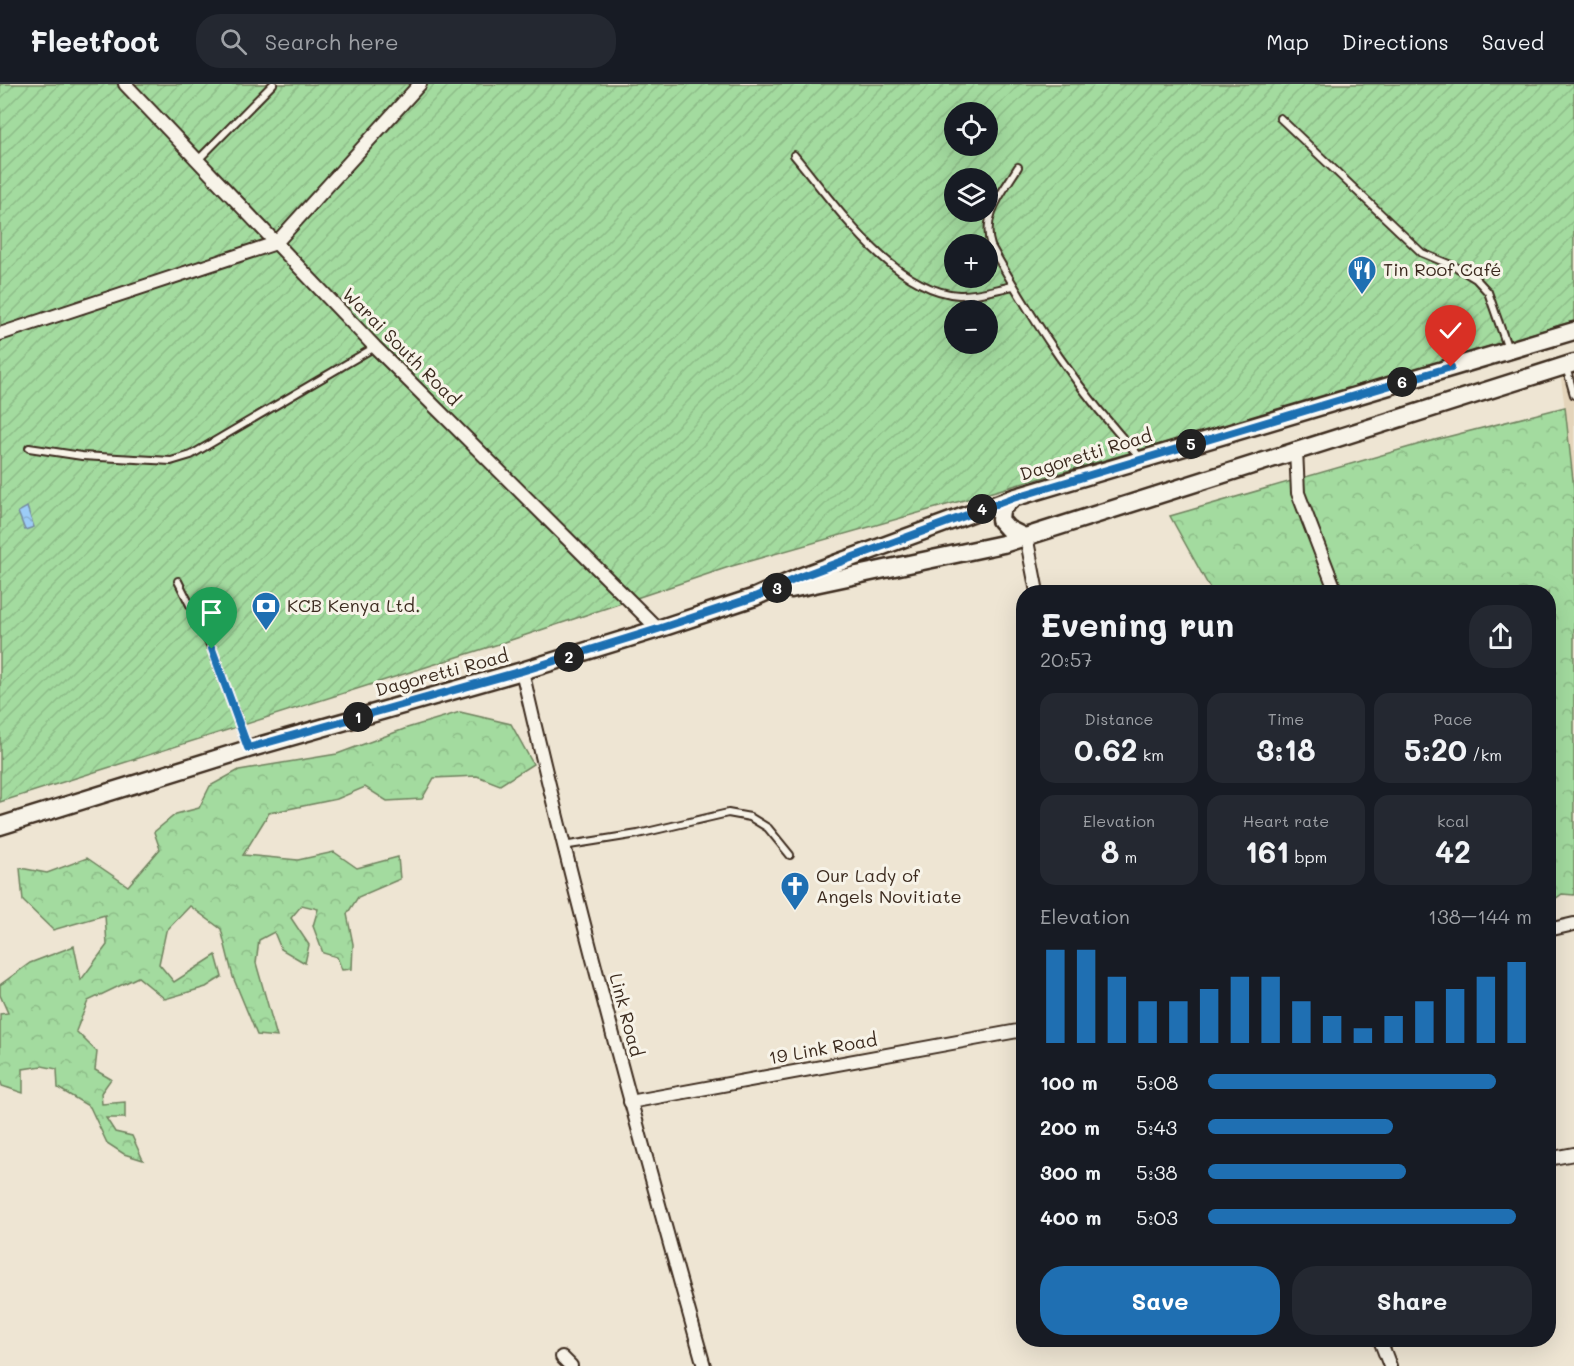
<!DOCTYPE html>
<meta charset="utf-8">
<style>
body{margin:0;font-family:Mali,sans-serif;background:#242831;color:#f1f3f6;height:100vh;display:flex;flex-direction:column;font-size:22px;white-space:nowrap}
*{box-sizing:border-box;margin:0}
p{font-size:20px;color:#9ea1a6}
.icon{flex:none;width:33px;height:33px;fill:none;stroke:currentColor;stroke-width:2;stroke-linecap:round;stroke-linejoin:round}
.map{position:relative;flex:1;overflow:hidden}
.sheet{position:absolute;left:1016px;top:501px;width:540px;height:762px;display:flex;flex-direction:column;background:#171b24;border-radius:24px;box-shadow:0 6px 24px #0002}
.sheet>*{flex:none}
.controls{position:absolute;left:944px;top:18px;display:grid;gap:12px}
.controls a{display:grid;place-items:center;width:54px;height:54px;border-radius:50%;background:#171b24;box-shadow:0 6px 24px #0002;font-size:30px}
.pin{position:absolute;display:grid;place-items:center;width:51px;height:51px;color:#fff;margin:-62px -26px;border-radius:50% 50% 50% 0;rotate:-45deg;box-shadow:0 0 6px #0007}
.pin .icon{rotate:45deg}
.km{position:absolute;width:30px;height:30px;margin:-15px;border-radius:50%;background:#222;color:#fff;font-size:16px;line-height:30px;text-align:center}
.round{display:grid;place-items:center;flex:none;width:63px;height:63px;border-radius:24px;background:#242831}
.summary{display:flex;align-items:center;justify-content:space-between;height:102px;padding:0 24px}
h1{font-size:33px;font-weight:700;line-height:45px}
.metrics{display:grid;grid-template-columns:repeat(3,1fr);gap:9px;height:102px;padding:6px 24px}
.metrics div{display:grid;align-content:center;border-radius:15px;background:#242831;text-align:center}
.metrics b{font-size:30px;font-weight:700}
.metrics small{font-size:16px;font-weight:400}
.metrics p{font-size:16px}
.chart{height:168px;padding:12px 24px}
.chart p{display:flex;justify-content:space-between}
.chart svg{width:100%;height:108px;margin-top:6px;stroke:#1f6fb2;stroke-width:6}
.action{display:flex;gap:12px;margin-top:auto;padding:12px 24px}
.action a{flex:1;height:69px;border-radius:24px;background:#1f6fb2;color:#fff;font-size:24px;font-weight:700;line-height:69px;text-align:center}
.action a+a{background:#242831;color:#f1f3f6}
ul{padding:0 24px;list-style:none;font-size:20px}
li{display:grid;grid-template-columns:96px 72px 1fr;align-items:center;height:45px}
li i{height:15px;border-radius:8px;background:#1f6fb2}
header{display:flex;align-items:center;gap:36px;box-sizing:border-box;height:84px;padding:0 30px;background:#171b24;border-bottom:2px solid #363941}
header strong{font-size:28px}
nav{display:flex;gap:33px;margin-inline-start:auto;font-size:21px}
.search{width:420px;height:54px;background:#242831;display:flex;align-items:center;gap:15px;box-sizing:border-box;padding:0 21px;border-radius:24px;color:#9ea1a6;font-size:22px}
.map>svg:first-child{display:block}
.built{fill:#e4d4ba}
.forest{fill:url(#forest-crowns);stroke:#6f825e;stroke-width:1.5}
.garden{fill:url(#garden-furrows);stroke:#6f825e;stroke-width:1.5;fill-rule:evenodd}
.water{fill:url(#water-ripples);stroke:#758ba0;stroke-width:1.5}
.lines{fill:none;stroke-linecap:round;stroke-linejoin:round}
.lane-casing{stroke:#3b2a1e;stroke-width:10}
.street-casing{stroke:#3b2a1e;stroke-width:16}
.secondary-casing{stroke:#3b2a1e;stroke-width:21}
.lane{stroke:#f7f3e8;stroke-width:6}
.street{stroke:#f7f3e8;stroke-width:12}
.secondary{stroke:#f7f3e8;stroke-width:16}
.route-casing{stroke:#fff;stroke-width:12}
.route{stroke:#1f6fb2;stroke-width:8}
.labels{text-anchor:middle;stroke-width:6;stroke-linejoin:round;paint-order:stroke}
.poi-label{font-size:18px;fill:#3b2a1e;stroke:#f7f3e8;text-anchor:start}
.street-label{font-size:18px;fill:#3b2a1e;stroke:#f7f3e8}
</style>
<header>
<strong>Fleetfoot</strong>
<div class="search"><svg class="icon" aria-label="search" viewBox="0 0 24 24"><circle cx="10" cy="10" r="6"/><path d="M15 15l6 6"/></svg>Search here</div>
<nav><a>Map</a><a>Directions</a><a>Saved</a></nav>
</header>
<div class="map">
<svg width="1574" height="1282" viewBox="0 0 1574 1282">
<defs>
<pattern id="forest-crowns" width="20" height="18" patternUnits="userSpaceOnUse" patternTransform="scale(1.5)"><rect width="20" height="18" fill="#a3db9f"/><path d="M2 6a3 3 0 1 1 6 0M12 15a3 3 0 1 1 6 0" fill="none" stroke="#8dbc88"/></pattern>
<pattern id="garden-furrows" width="10" height="10" patternUnits="userSpaceOnUse" patternTransform="scale(1.5)"><rect width="10" height="10" fill="#a3db9f"/><path d="M-1 1l2-2M0 10L10 0M9 11l2-2" fill="none" stroke="#8dbc88"/></pattern>
<pattern id="water-ripples" width="26" height="14" patternUnits="userSpaceOnUse" patternTransform="scale(1.5)"><rect width="26" height="14" fill="#9cccf7"/><path d="M2 4q2-2 4 0t4 0M15 11q2-2 4 0t4 0" fill="none" stroke="#87afd3"/></pattern>
</defs>
<rect width="100%" height="100%" fill="#eee5d3"/>
<filter id="ink" filterUnits="userSpaceOnUse"><feTurbulence type="fractalNoise" baseFrequency=".0167" numOctaves="2"/><feDisplacementMap in="SourceGraphic" scale="12" xChannelSelector="R" yChannelSelector="G"/><feConvolveMatrix kernelMatrix="1 2 1 2 8 2 1 2 1" color-interpolation-filters="sRGB"/></filter>
<g filter="url(#ink)">
<polygon class="built" points="1574,291 1574,399 1561,294"/>
<g class="forest">
<polygon points="1565,323 1574,405 1574,811 1562,810 1548,820 1548,508 1212,508 1170,432 1427,358"/>
<polygon points="460,628 511,640 533,680 500,701 477,692 434,694 422,715 387,717 365,703 337,715 269,729 243,771 298,776 334,768 357,784 398,773 400,795 358,813 347,830 353,860 352,885 342,886 337,873 323,869 313,842 318,825 302,821 291,834 309,861 305,879 281,865 274,848 259,856 256,879 277,953 257,951 233,893 221,845 190,822 166,847 159,880 174,898 216,871 222,893 206,903 165,915 138,893 88,917 76,947 97,968 95,986 111,995 101,1009 102,1020 125,1018 125,1034 106,1034 115,1048 132,1052 143,1076 124,1070 107,1059 90,1023 58,1004 57,985 42,982 23,985 23,1009 2,1002 0,996 0,930 8,929 0,911 0,901 30,879 74,862 81,896 107,861 105,831 53,846 23,817 20,784 47,789 87,774 128,802 160,765 154,748 176,730 199,724 210,702 239,686 337,670 407,644"/>
</g>
<path class="garden" d="M0,0h1574v237l-378,113 -464,132 -227,76 -505,160zM954,28h33v34h-33zM954,94h33v34h-33zM954,160h33v34h-33zM954,226h33v34h-33z"/>
<polygon class="water" points="27,423 34,443 25,446 18,428"/>
<g class="lines">
<g class="lane-casing">
<g id="lane">
<polyline points="1280,34 1422,169 1456,183 1476,195 1488,208 1508,265"/>
<path d="M794,71c40,48 98,136 165,140 17,1 38,-6 54,-9"/>
<polyline points="198,76 273,0"/>
<path d="M1018,83c-15,25 -37,48 -27,79 43,77 89,148 150,212"/>
<polyline points="1566,283 1574,311"/>
<polyline points="29,364 82,372 171,377 191,371 375,263"/>
<polyline points="178,497 212,565 248,664"/>
<polyline points="563,762 638,750 728,729 750,733 768,744 790,771"/>
</g>
</g>
<g class="street-casing">
<g id="street">
<polyline points="125,0 375,263 658,545"/>
<polyline points="0,250 276,159 420,0"/>
<polyline points="1296,365 1298,409 1336,508"/>
<polyline points="1026,452 1037,508"/>
<path d="M522,587c54,234 117,464 182,695"/>
<polyline points="1548,846 1574,840"/>
<polyline points="630,1018 1023,946"/>
<polyline points="1548,1075 1574,1070"/>
<polyline points="1380,1256 1390,1282"/>
<polyline points="562,1273 571,1282"/>
</g>
</g>
<g class="secondary-casing">
<g id="secondary">
<polyline points="1012,415 1001,425 1000,436 1008,445 1024,453"/>
<polyline points="791,505 1003,460 1574,279"/>
<polyline points="0,742 248,665 522,587 658,545 755,513 802,492 1013,414 1574,247"/>
</g>
</g>
<use href="#lane" class="lane"/>
<use href="#street" class="street"/>
<use href="#secondary" class="secondary"/>
</g>
</g>
<g class="lines" filter="url(#ink)">
<g class="route-casing">
<polyline id="route" points="212,565 248,664 522,587 658,545 755,513 802,492 1013,414 1451,283"/>
</g>
<use href="#route" class="route"/>
</g>
<defs>
<g id="restaurant-pin" transform="scale(1.5)"><path d="M0 17L-7.5 6A9.5 9.5 0 1 1 7.5 6Z" fill="#1f6fb2" stroke="#f7f3e8"/><path d="M-5-6h1v4h1v-4h1v4h1v-4h1v5L-1.5 .5V6h-2V.5L-5-1ZM5-6V6H3V1.5H1.5Q1.5-4 5-6Z" fill="#fff"/></g>
<g id="bank-pin" transform="scale(1.5)"><path d="M0 17L-7.5 6A9.5 9.5 0 1 1 7.5 6Z" fill="#1f6fb2" stroke="#f7f3e8"/><path d="M-6-4H6V4H-6ZM0-2.3a2.3 2.3 0 1 0 0 4.6a2.3 2.3 0 1 0 0-4.6Z" fill="#fff"/></g>
<g id="church-pin" transform="scale(1.5)"><path d="M0 17L-7.5 6A9.5 9.5 0 1 1 7.5 6Z" fill="#1f6fb2" stroke="#f7f3e8"/><path d="M-1.2-6h2.4v3.5h3.3v2.4h-3.3V6h-2.4V-.1h-3.3v-2.4h3.3Z" fill="#fff"/></g>
</defs>
<g fill-rule="evenodd">
<use href="#restaurant-pin" x="1362" y="186"/>
<use href="#bank-pin" x="266" y="522"/>
<use href="#church-pin" x="795" y="802"/>
</g>
<g class="labels">
<g class="poi-label">
<text x="1383" y="192">Tin Roof Café</text>
<text x="287" y="528">KCB Kenya Ltd.</text>
<text x="816" y="798">Our Lady of<tspan x="816" dy="21">Angels Novitiate</tspan></text>
</g>
<g class="street-label">
<text transform="translate(401 263) rotate(45)" y="6">Warai South Road</text>
<text transform="translate(1086 371) rotate(-17)" y="6">Dagoretti Road</text>
<text transform="translate(442 589) rotate(-15)" y="6">Dagoretti Road</text>
<text transform="translate(626 931) rotate(75)" y="6">Link Road</text>
<text transform="translate(823 965) rotate(-10)" y="6">19 Link Road</text>
</g>
</g>
</svg>
<div class="controls">
<a><svg class="icon" aria-label="locate" viewBox="0 0 24 24"><circle cx="12" cy="12" r="6"/><path d="M12 2v4M12 18v4M2 12h4M18 12h4"/></svg></a>
<a><svg class="icon" aria-label="layers" viewBox="0 0 24 24"><path d="M12 4l9 5-9 5-9-5zM3 14l9 5 9-5"/></svg></a>
<a>+</a>
<a>−</a>
</div>
<div class="pin" style="left:212px;top:565px;background:#1e9e55"><svg class="icon" aria-label="arrive" viewBox="0 0 24 24"><path d="M6 21V4h12l-3 4 3 4H6"/></svg></div>
<div class="pin" style="left:1451px;top:283px;background:#d93025"><svg class="icon" aria-label="check" viewBox="0 0 24 24"><path d="M5 12l5 5 9-10"/></svg></div>
<b class="km" style="left:358px;top:633px">1</b>
<b class="km" style="left:569px;top:573px">2</b>
<b class="km" style="left:777px;top:504px">3</b>
<b class="km" style="left:982px;top:425px">4</b>
<b class="km" style="left:1191px;top:360px">5</b>
<b class="km" style="left:1402px;top:298px">6</b>
<section class="sheet">
<div class="summary"><div><h1>Evening run</h1><p>20:57</p></div><a class="round"><svg class="icon" aria-label="share" viewBox="0 0 24 24"><path d="M12 15V3M7 8l5-5 5 5M5 13v7h14v-7"/></svg></a></div>
<div class="metrics">
<div><p>Distance</p><b>0.62<small> km</small></b></div>
<div><p>Time</p><b>3:18</b></div>
<div><p>Pace</p><b>5:20<small> /km</small></b></div>
</div>
<div class="metrics">
<div><p>Elevation</p><b>8<small> m</small></b></div>
<div><p>Heart rate</p><b>161<small> bpm</small></b></div>
<div><p>kcal</p><b>42</b></div>
</div>
<div class="chart"><p><span>Elevation</span>138–144 m</p>
<svg viewBox="0 0 160 44" preserveAspectRatio="none"><path d="M5 44V6M15 44V6M25 44V17M35 44V27M45 44V27M55 44V22M65 44V17M75 44V17M85 44V27M95 44V33M105 44V38M115 44V33M125 44V27M135 44V22M145 44V17M155 44V11"/></svg>
</div>
<ul>
<li><b>100 m</b>5:08<i style="width:89%"></i></li>
<li><b>200 m</b>5:43<i style="width:57%"></i></li>
<li><b>300 m</b>5:38<i style="width:61%"></i></li>
<li><b>400 m</b>5:03<i style="width:95%"></i></li>
</ul>
<div class="action"><a>Save</a><a>Share</a></div>
</section>
</div>
